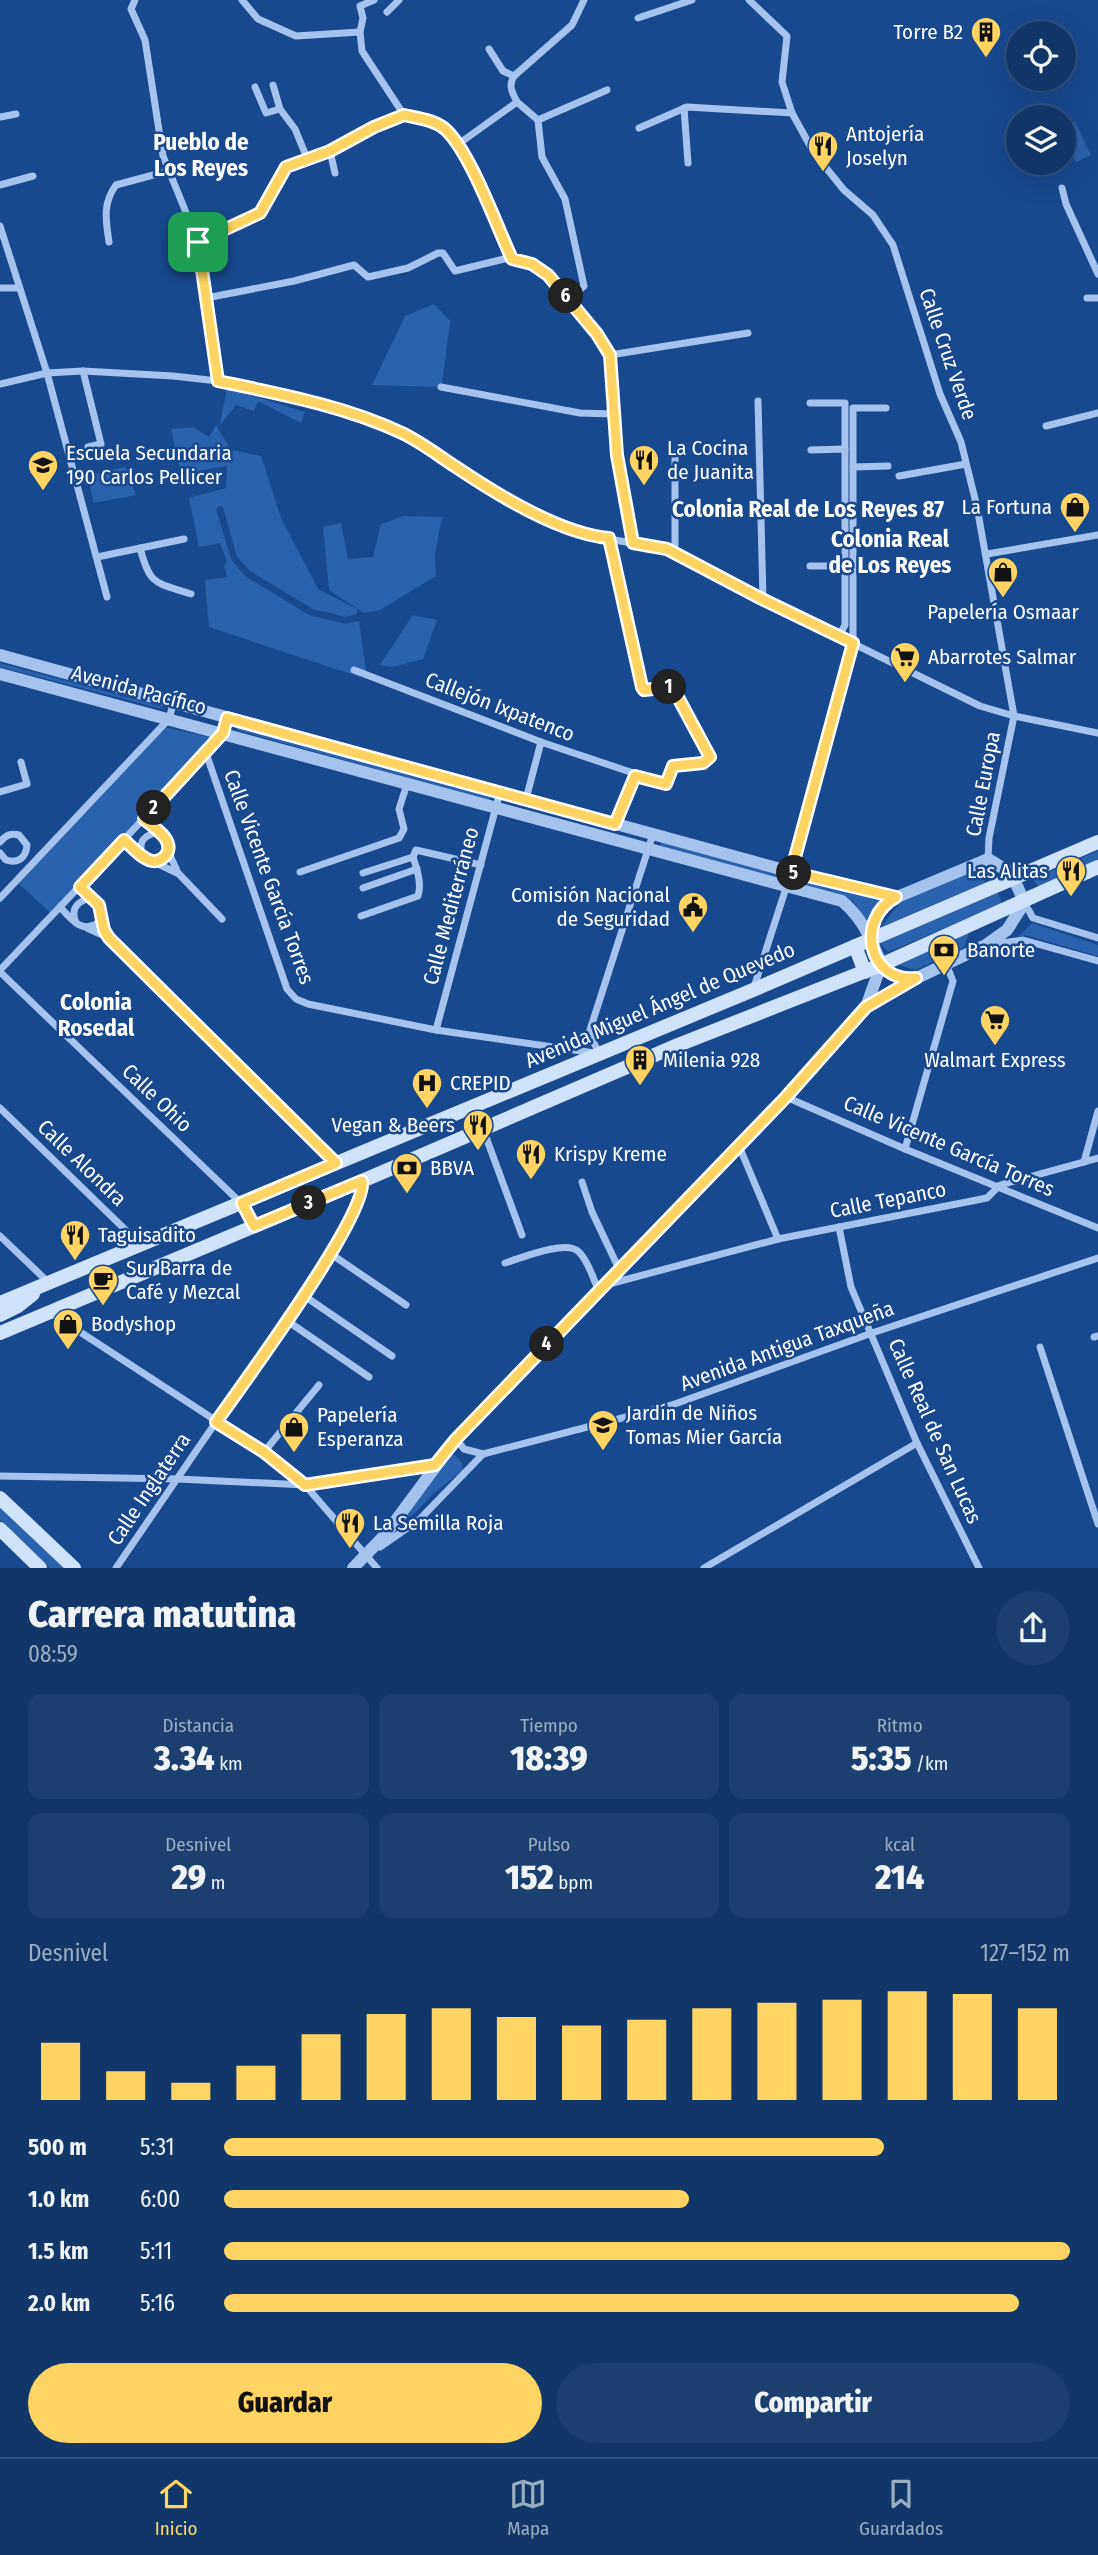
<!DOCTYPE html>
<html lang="es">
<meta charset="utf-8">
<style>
body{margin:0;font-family:"Fira Sans Condensed",sans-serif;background:#1a3f70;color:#f1f3f6;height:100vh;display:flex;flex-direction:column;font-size:26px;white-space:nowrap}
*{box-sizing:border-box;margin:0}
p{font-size:23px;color:#9cacc1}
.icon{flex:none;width:38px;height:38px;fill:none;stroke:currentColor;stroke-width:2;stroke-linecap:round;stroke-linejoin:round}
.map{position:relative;height:1568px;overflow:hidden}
.sheet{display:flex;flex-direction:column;background:#11376a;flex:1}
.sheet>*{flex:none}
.controls{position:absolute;left:1006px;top:21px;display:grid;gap:14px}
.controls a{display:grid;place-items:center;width:70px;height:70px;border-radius:50%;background:#11376a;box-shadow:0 7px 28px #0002,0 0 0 2px #30517e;font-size:35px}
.pin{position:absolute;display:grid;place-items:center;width:60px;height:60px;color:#fff;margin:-30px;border-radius:14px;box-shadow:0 4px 10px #0006}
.km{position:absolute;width:35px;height:35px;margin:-18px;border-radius:50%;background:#222;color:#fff;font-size:19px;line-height:35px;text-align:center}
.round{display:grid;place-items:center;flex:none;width:74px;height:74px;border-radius:37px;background:#1a3f70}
.head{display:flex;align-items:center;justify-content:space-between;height:119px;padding:0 28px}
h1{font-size:38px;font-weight:800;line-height:52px}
.metrics{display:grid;grid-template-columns:repeat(3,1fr);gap:10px;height:119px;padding:7px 28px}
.metrics div{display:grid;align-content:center;border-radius:14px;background:#1a3f70;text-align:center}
.metrics b{font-size:35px;font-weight:800}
.metrics small{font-size:19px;font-weight:400}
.metrics p{font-size:19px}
.chart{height:196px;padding:14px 28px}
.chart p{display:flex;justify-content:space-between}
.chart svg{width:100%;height:126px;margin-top:7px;stroke:#ffd462;stroke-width:6}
.primary-button{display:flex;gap:14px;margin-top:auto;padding:14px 28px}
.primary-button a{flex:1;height:80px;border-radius:42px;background:#ffd462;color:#111;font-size:28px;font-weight:800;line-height:80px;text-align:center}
.primary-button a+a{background:#1a3f70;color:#f1f3f6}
ul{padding:0 28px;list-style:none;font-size:23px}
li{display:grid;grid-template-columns:112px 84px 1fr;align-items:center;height:52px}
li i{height:18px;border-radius:9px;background:#ffd462}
.dock{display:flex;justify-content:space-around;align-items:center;height:98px;border-top:2px solid #30517e;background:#11376a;font-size:19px;color:#9cacc1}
.dock a{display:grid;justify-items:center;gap:4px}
.dock .active{color:#ffd462}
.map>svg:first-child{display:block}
.green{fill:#2a63ad}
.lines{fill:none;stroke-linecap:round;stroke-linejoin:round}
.minor{stroke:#a4c4ef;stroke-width:7}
.tertiary{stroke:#a4c4ef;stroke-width:12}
.secondary{stroke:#d1e2fb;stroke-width:14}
.route-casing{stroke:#fff;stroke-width:14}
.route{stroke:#ffd462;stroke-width:9}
.labels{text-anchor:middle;stroke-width:5;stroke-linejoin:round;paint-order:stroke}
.poi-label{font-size:21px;fill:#fff;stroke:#17498e;text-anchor:start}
.street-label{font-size:21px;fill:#fff;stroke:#17498e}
.neighbourhood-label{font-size:23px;font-weight:bold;fill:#fff;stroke:#17498e}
</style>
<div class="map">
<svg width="1098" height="1568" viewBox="0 0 1098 1568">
<rect width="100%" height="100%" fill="#17498e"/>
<g class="green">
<polygon points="1075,122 1091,155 1076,162 1064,138 1064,127"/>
<polygon points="434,304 450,321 442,384 438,387 372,385 405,316"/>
<polygon points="227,388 305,412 301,423 258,401 254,411 236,405 220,425"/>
<polygon points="216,425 231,450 261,456 281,518 318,589 357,609 357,614 345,617 313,609 250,571 237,557 223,507 220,506 216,509 231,559 245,576 309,615 345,624 359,621 366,671 351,668 350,670 352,673 372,681 209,627 205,580 227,577 224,566 227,562 220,543 199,547 189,498 226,488 227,466 181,474 171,429 193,427 209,437"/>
<polygon points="125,467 136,495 94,503 87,476"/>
<polygon points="404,516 442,517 435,554 436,576 380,610 364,613 329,590 323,527 341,523 348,559 373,557 381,524"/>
<polygon points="413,615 437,620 423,659 392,667 380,665"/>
<polygon points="0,663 156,705 166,710 0,667"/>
<polygon points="164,727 213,738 52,914 18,883"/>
<polygon points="237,727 490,796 489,800 236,730"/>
<polygon points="661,842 884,900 868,924 853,901 661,847"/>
<polygon points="1098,851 1098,860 1039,887 1032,879"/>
<polygon points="970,871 986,882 881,927 903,899"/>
<polygon points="998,893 1002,904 888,952 880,943"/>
<polygon points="1032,923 1098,945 1098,956 1025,935 1018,937"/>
<polygon points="969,932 964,947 915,970 895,964"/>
<path d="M455,1455l7,8 1,7 -29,23 -20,21 -9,5c4,-13 16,-21 23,-32 6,-10 8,-20 16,-30z"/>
<polygon points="0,1505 67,1568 50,1568 0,1520"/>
</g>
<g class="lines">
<g class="minor">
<polyline points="135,0 131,9 145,40 163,156 198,242 218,381"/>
<path d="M242,0l16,19 38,17 64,-4 2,19 42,64c13,3 31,5 41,14 25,22 52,98 67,130l20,5 16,11 49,59 13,21 7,100 16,88"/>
<polyline points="749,0 787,36 782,82 792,113 814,153 844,190 873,215 893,245 940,394 961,442 977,507 1014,716 989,838 988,859"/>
<polyline points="387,12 399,0"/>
<polyline points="638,18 692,0"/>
<polyline points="360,32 363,18 360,6 374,0"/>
<polyline points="489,49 503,71 514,76"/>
<polyline points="273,85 280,109 295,129 307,158"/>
<polyline points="255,87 266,113 280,109"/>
<polyline points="517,102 538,120 542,157 565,199 584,286 569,299"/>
<polyline points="684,108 688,163"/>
<polyline points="0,117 16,114"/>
<polyline points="538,120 607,90"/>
<polyline points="639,128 687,107 792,113"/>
<path d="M457,145l60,-43c-5,-10 -9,-16 -3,-26l58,-51 12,-25"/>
<polyline points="330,151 335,173"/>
<polyline points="0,185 33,176"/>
<polyline points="1062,188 1066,204 1098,274"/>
<polyline points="0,226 47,373 107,597"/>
<path d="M109,242c-3,-21 -7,-38 7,-57l52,-14"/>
<polyline points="198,242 260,213 286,167 330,151 374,127 404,115"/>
<polyline points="0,288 19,288"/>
<polyline points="206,298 294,281 354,265 368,277 408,268 438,253 443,253 455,271 504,259 512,259"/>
<polyline points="1087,298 1098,298"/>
<polyline points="610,355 748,333"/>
<polyline points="83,371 101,444 88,447"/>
<polyline points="0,384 47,373 83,371 173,376 218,381 311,401 367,419 405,434 474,479 546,519 591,536 667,549 763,599 980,706 1014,716 1098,733"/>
<polyline points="441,387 580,413 613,414"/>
<polyline points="758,401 763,599"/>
<polyline points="810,403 845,403 845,449"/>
<polyline points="1046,426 1098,413"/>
<polyline points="811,450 845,449 845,625 839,636"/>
<polyline points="853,467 888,466"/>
<polyline points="899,476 966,464"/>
<path d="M140,548c10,38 15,34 51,46"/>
<polyline points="675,552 675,454"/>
<polyline points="987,554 1098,535"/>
<polyline points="97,557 184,539"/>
<polyline points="810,566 846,566"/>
<polyline points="354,670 541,742 666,784 673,766 703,763 710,757 674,689 670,687 644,690 642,687 609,538"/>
<polyline points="206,753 287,989 296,999 308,1004 436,1030 595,1053"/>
<polyline points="0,792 27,784 21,762"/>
<polyline points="526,799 541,742"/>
<polyline points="144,819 161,834"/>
<polyline points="615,824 635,776"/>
<path d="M124,840c10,8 30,32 42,15 4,-5 3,-10 0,-16l-12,-6c-12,4 -16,11 -11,23"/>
<path d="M0,842c6,-7 10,-9 19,-7l8,10c-1,13 -9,19 -21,15l-6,-7"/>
<polyline points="168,851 178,873 222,919"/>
<polyline points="154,862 177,873"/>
<polyline points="300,872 399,838 404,829 399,809 407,784"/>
<polyline points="791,872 853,643 853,408 886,408"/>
<polyline points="363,873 413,857"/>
<polyline points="363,888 417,869"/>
<polyline points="0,898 169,719 173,704"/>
<polyline points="1024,902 1033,918 1098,938"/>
<path d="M60,907c11,12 22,27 38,16l3,-12 -2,-6 -12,-6c-12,4 -16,12 -11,24"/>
<path d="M361,916l57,-20c4,-12 -1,-27 -5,-39l3,-7 65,15"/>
<polyline points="87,928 109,938 336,1163"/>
<polyline points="993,944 1023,940 1098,961"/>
<polyline points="0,970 206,753 223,733 227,718"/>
<polyline points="0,972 241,1203 254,1226"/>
<polyline points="754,987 786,888"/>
<polyline points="436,1030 500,792"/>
<polyline points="599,1053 589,1033 653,834"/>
<polyline points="786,1097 905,1149 1098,1228"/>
<polyline points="0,1108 140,1244"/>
<polyline points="483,1129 522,1235"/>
<polyline points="739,1146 778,1239"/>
<polyline points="905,1149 953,981 946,964"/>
<polyline points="1084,1162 1098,1111"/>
<polyline points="582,1182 592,1212 619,1269"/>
<polyline points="1000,1185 1098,1158"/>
<polyline points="839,1227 851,1287 917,1443 979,1568"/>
<polyline points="0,1236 48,1282"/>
<polyline points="331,1254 406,1305"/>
<path d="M505,1263c16,-5 62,-24 74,-11 10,10 14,27 20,39"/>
<polyline points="609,1284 778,1239 987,1198 999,1186"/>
<polyline points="303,1295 392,1356"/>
<polyline points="51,1313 264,1452 305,1485 377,1568"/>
<polyline points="286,1320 369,1377"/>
<polyline points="1094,1337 1098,1336"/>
<polyline points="1040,1347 1098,1524"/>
<polyline points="456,1439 464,1449 483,1454 672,1405 872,1333 1098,1258"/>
<polyline points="264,1452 319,1385"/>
<polyline points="0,1476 178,1479 305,1485 435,1465"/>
<polyline points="380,1547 419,1520 483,1454"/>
<path d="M116,1568l215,-314c10,-19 35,-52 31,-73"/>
<polyline points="704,1568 917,1443"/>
</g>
<g class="tertiary">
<polyline points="0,655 791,872 896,897"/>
<path d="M0,674l842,227c12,10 20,21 27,35 12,23 11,42 43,43"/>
<polyline points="866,1007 881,965"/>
<polyline points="353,1568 385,1535 456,1439 786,1097 866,1008 900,986 986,945 1007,930 1021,908 1023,899 1011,873 988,859 890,900 876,917 871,939"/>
</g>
<g class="secondary">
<polyline points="855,946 865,972"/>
<polyline points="0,1303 753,990 1098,842"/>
<polyline points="0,1315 18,1306 33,1294"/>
<polyline points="0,1333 362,1181 678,1045 881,965 1098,867"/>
<polyline points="0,1498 74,1568"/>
<polyline points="0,1529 40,1568"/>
</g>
</g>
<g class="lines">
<g class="route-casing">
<path id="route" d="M404,115c13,3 31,5 41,14 25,22 52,98 67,130l20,5 16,11 49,59 13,21 7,100 16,88 34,6 95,50 91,44 -62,229 105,25c-41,22 -28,86 20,81l-50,29 -80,90 -330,342 -21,26 -130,20 -41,-33 -48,-30c26,-37 152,-207 146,-241l-108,45 -12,-23 94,-40 -227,-225 -5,-8 -5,-25 -19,-18 44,-47c7,6 18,19 28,21 5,1 11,-2 14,-6 10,-15 -13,-28 -22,-36l79,-86 4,-15 388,106 20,-48 31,8 7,-18 30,-3 7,-6 -36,-67 -4,-3 -26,3 -2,-3 -33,-149c-48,-4 -113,-44 -153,-71 -17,-11 -35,-25 -54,-34 -57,-27 -122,-39 -184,-52l-20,-139 62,-29 26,-46 44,-16 44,-24z"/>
</g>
<use href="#route" class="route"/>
</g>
<defs>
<g id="building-pin" transform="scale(1.575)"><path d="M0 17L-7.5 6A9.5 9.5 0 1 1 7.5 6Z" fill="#ffd462" stroke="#17498e"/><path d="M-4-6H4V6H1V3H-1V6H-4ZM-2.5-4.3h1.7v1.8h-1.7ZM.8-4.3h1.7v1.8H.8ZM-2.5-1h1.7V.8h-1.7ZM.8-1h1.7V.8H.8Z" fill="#111"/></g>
<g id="restaurant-pin" transform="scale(1.575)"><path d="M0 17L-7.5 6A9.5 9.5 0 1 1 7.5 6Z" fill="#ffd462" stroke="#17498e"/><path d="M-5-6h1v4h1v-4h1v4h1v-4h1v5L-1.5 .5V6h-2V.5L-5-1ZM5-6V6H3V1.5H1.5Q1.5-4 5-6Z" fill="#111"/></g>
<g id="school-pin" transform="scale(1.575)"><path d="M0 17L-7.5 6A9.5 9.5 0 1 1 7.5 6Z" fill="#ffd462" stroke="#17498e"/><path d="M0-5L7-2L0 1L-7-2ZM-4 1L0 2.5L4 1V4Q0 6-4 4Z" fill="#111"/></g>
<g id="shop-pin" transform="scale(1.575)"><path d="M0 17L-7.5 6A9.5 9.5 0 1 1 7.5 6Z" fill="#ffd462" stroke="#17498e"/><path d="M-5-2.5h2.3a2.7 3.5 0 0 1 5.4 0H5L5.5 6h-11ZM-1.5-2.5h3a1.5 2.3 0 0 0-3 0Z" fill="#111"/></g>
<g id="supermarket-pin" transform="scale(1.575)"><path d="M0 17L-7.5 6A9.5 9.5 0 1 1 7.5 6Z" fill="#ffd462" stroke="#17498e"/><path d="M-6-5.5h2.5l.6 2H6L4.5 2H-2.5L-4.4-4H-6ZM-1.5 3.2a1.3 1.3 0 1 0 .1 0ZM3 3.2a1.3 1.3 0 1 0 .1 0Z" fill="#111"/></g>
<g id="civic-pin" transform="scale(1.575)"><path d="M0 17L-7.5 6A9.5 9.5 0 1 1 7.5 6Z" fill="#ffd462" stroke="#17498e"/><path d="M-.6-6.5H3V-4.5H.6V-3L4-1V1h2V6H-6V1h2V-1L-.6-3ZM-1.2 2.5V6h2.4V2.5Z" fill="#111"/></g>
<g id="bank-pin" transform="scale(1.575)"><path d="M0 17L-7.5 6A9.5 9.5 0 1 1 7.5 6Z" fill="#ffd462" stroke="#17498e"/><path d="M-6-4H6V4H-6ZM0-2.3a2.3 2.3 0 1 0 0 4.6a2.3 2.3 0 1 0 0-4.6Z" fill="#111"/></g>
<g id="hospital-pin" transform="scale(1.575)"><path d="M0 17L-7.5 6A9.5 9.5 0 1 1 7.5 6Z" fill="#ffd462" stroke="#17498e"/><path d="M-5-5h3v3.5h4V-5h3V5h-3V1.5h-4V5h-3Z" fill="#111"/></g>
<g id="cafe-pin" transform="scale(1.575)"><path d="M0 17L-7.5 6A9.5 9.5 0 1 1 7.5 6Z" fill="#ffd462" stroke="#17498e"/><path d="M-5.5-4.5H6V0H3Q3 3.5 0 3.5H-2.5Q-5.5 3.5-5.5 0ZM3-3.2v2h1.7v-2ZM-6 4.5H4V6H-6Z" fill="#111"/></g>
</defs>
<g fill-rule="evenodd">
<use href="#building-pin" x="986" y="32"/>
<use href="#restaurant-pin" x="823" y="146"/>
<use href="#restaurant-pin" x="644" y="460"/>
<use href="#school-pin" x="43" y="465"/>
<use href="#shop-pin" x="1075" y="507"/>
<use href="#shop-pin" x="1003" y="572"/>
<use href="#supermarket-pin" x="905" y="657"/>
<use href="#restaurant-pin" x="1071" y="871"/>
<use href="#civic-pin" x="693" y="907"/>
<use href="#bank-pin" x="944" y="950"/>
<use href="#supermarket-pin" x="995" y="1020"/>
<use href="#building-pin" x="640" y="1060"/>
<use href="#hospital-pin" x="427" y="1083"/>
<use href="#restaurant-pin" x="478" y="1125"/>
<use href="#restaurant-pin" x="531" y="1154"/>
<use href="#bank-pin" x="407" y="1168"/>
<use href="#restaurant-pin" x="75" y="1235"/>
<use href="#cafe-pin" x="103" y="1280"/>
<use href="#shop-pin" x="68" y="1324"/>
<use href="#school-pin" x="603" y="1425"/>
<use href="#shop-pin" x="294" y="1427"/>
<use href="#restaurant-pin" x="350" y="1523"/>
</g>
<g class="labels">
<g class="poi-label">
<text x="963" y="39" text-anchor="end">Torre B2</text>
<text x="846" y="141">Antojería<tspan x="846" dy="24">Joselyn</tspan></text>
<text x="667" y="455">La Cocina<tspan x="667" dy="24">de Juanita</tspan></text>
<text x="66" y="460">Escuela Secundaria<tspan x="66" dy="24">190 Carlos Pellicer</tspan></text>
<text x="1052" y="514" text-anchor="end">La Fortuna</text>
<text x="1003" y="619" text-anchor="middle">Papelería Osmaar</text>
<text x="928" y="664">Abarrotes Salmar</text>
<text x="1048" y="878" text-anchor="end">Las Alitas</text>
<text x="670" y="902" text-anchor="end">Comisión Nacional<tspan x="670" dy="24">de Seguridad</tspan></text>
<text x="967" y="957">Banorte</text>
<text x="663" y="1067">Milenia 928</text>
<text x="995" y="1067" text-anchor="middle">Walmart Express</text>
<text x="450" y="1090">CREPID</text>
<text x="455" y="1132" text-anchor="end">Vegan &amp; Beers</text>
<text x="554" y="1161">Krispy Kreme</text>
<text x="430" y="1175">BBVA</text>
<text x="98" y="1242">Taguisadito</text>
<text x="126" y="1275">Sur Barra de<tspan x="126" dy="24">Café y Mezcal</tspan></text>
<text x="91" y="1331">Bodyshop</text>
<text x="626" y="1420">Jardín de Niños<tspan x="626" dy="24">Tomas Mier García</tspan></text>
<text x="317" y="1422">Papelería<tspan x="317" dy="24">Esperanza</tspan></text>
<text x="373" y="1530">La Semilla Roja</text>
</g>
<g class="street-label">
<text transform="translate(948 354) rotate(71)" y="7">Calle Cruz Verde</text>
<text transform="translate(139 690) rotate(15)" y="7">Avenida Pacífico</text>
<text transform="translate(500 707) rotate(21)" y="7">Callejón Ixpatenco</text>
<text transform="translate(983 784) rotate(-79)" y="7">Calle Europa</text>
<text transform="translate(269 877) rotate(70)" y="7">Calle Vicente García Torres</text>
<text transform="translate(451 906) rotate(-75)" y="7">Calle Mediterráneo</text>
<text transform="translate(660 1005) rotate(-23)" y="7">Avenida Miguel Ángel de Quevedo</text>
<text transform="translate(157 1098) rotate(44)" y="7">Calle Ohio</text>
<text transform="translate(949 1146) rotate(23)" y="7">Calle Vicente García Torres</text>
<text transform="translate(82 1163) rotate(44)" y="7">Calle Alondra</text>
<text transform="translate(888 1200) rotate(-11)" y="7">Calle Tepanco</text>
<text transform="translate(787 1346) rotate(-20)" y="7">Avenida Antigua Taxqueña</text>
<text transform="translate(935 1431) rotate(66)" y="7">Calle Real de San Lucas</text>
<text transform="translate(149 1489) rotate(-56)" y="7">Calle Inglaterra</text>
</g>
<g class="neighbourhood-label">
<text x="201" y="150">Pueblo de<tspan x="201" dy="26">Los Reyes</tspan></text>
<text x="808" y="517">Colonia Real de Los Reyes 87</text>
<text x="890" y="547">Colonia Real<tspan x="890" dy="26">de Los Reyes</tspan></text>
<text x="96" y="1010">Colonia<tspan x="96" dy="26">Rosedal</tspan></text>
</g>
</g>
</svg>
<div class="controls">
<a><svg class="icon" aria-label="locate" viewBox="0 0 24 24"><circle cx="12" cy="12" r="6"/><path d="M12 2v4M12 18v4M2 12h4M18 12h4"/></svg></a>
<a><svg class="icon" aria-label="layers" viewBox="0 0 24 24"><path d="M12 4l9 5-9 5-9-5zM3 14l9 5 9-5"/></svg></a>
</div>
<div class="pin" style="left:198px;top:242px;background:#1e9e55"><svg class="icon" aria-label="arrive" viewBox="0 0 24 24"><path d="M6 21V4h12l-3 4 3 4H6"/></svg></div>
<b class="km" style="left:669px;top:687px">1</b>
<b class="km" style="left:154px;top:808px">2</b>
<b class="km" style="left:309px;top:1203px">3</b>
<b class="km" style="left:547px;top:1344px">4</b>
<b class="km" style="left:794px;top:873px">5</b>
<b class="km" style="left:566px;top:296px">6</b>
</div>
<section class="sheet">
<div class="head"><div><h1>Carrera matutina</h1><p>08:59</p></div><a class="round"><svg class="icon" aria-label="share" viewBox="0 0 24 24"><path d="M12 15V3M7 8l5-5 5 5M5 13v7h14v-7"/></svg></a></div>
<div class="metrics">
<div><p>Distancia</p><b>3.34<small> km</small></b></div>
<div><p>Tiempo</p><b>18:39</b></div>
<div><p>Ritmo</p><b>5:35<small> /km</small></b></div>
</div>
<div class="metrics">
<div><p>Desnivel</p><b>29<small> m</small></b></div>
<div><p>Pulso</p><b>152<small> bpm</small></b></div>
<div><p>kcal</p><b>214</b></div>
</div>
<div class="chart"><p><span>Desnivel</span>127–152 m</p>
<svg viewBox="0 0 160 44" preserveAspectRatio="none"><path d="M5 44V24M15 44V34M25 44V38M35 44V32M45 44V21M55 44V14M65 44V12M75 44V15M85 44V18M95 44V16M105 44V12M115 44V10M125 44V9M135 44V6M145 44V7M155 44V12"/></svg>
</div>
<ul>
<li><b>500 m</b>5:31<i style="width:78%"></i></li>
<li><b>1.0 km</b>6:00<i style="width:55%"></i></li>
<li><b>1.5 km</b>5:11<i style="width:100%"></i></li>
<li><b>2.0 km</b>5:16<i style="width:94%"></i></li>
</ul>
<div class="primary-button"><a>Guardar</a><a>Compartir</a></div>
</section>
<nav class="dock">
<a class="active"><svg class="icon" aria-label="home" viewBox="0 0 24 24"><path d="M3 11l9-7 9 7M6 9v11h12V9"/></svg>Inicio</a>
<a><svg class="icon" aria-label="map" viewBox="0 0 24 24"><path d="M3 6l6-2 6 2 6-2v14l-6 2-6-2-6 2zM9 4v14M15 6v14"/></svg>Mapa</a>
<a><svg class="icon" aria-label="saved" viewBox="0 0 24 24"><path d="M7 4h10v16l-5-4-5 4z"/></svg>Guardados</a>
</nav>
